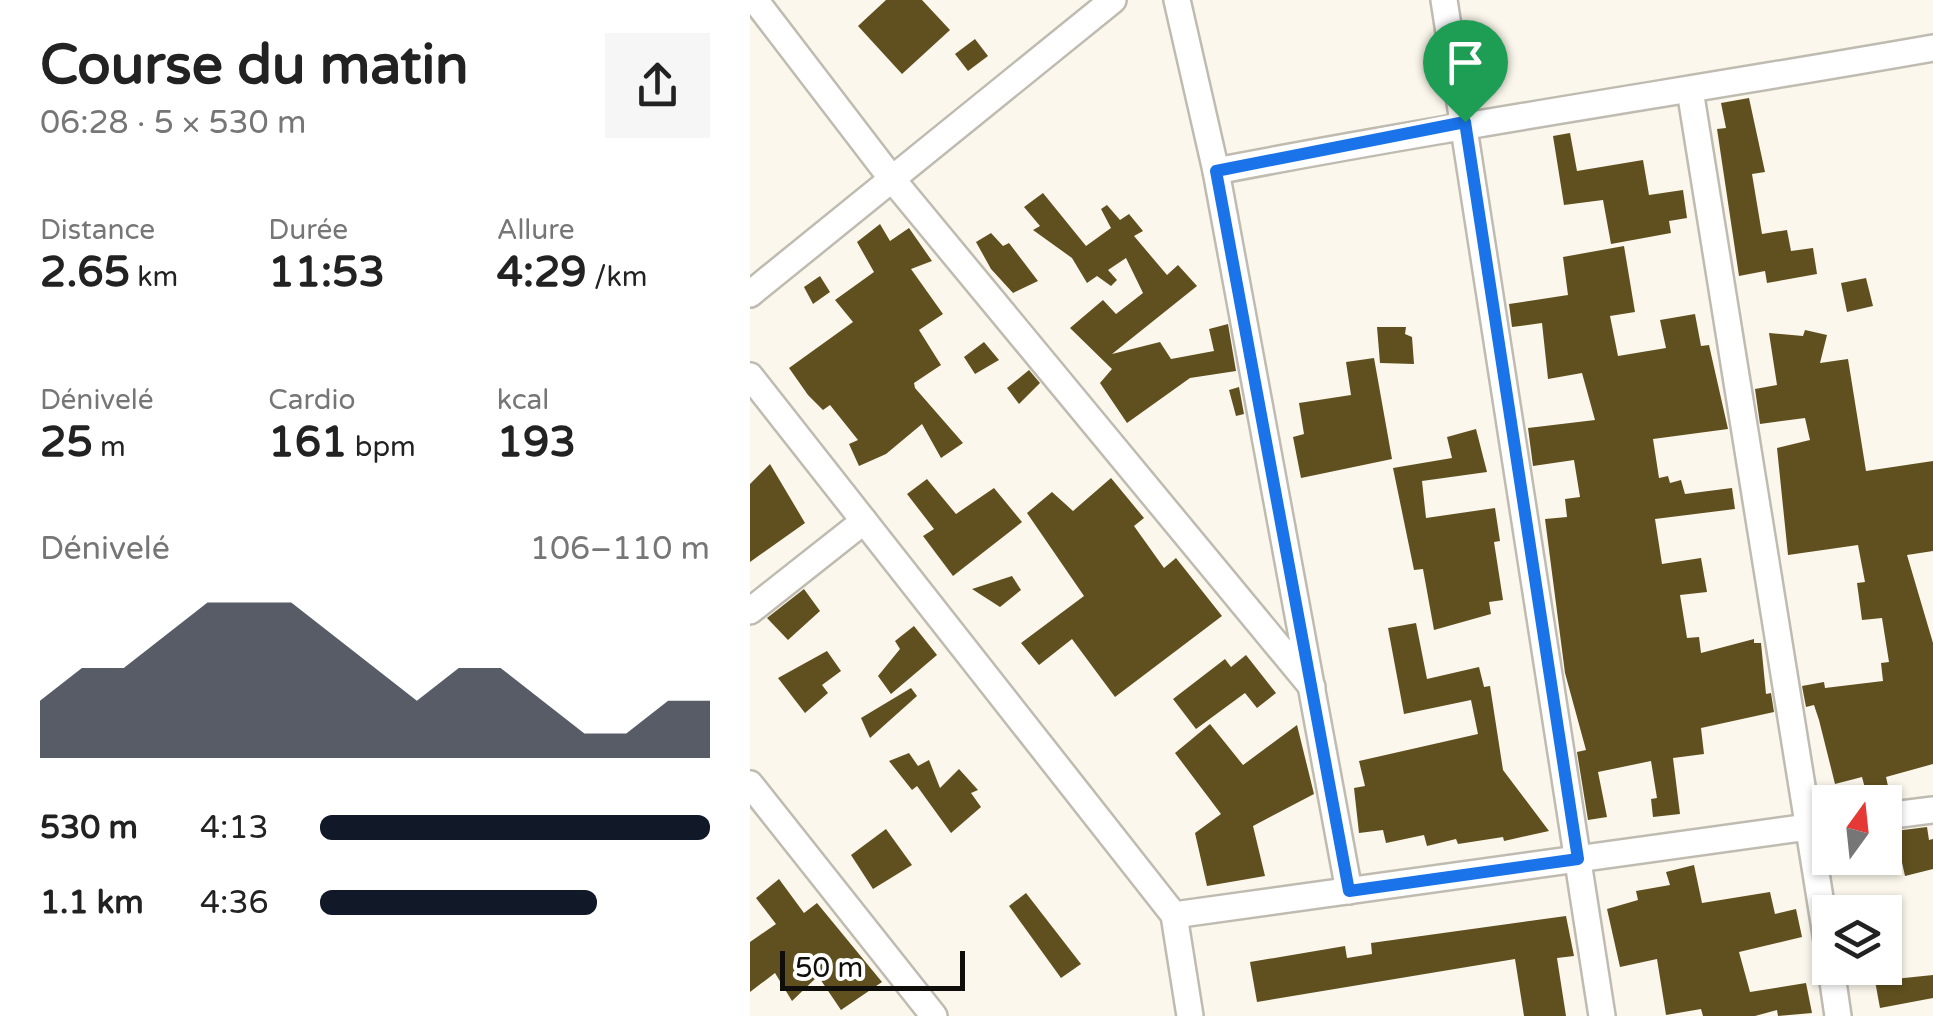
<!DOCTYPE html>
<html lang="fr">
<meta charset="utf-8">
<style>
body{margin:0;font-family:"Varela Round",sans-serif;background:#f6f6f6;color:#222;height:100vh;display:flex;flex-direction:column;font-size:38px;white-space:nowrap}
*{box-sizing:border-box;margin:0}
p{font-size:32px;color:#767676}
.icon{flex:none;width:55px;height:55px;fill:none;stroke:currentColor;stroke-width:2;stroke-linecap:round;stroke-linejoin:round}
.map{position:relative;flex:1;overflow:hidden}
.sheet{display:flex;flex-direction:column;background:#fff;width:750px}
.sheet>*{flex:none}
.needle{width:65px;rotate:15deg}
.fabs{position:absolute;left:1062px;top:785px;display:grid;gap:20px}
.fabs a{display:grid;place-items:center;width:90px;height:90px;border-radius:0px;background:#fff;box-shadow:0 2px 8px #0004;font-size:50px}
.scale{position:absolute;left:30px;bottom:25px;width:185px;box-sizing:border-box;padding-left:10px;border:5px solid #100e0b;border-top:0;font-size:28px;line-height:35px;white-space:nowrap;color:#100e0b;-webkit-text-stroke:8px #fff;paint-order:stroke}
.pin{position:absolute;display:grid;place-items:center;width:85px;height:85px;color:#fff;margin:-102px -42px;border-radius:50% 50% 50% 0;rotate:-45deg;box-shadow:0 0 10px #0007}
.pin .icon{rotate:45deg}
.round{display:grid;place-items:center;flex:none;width:105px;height:105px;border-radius:0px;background:#f6f6f6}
.overview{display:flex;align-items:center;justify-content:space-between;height:170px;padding:0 40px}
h1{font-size:55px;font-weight:800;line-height:75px}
.figures{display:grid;grid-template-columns:repeat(3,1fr);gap:15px;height:170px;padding:10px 40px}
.figures div{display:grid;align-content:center}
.figures b{font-size:42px;font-weight:800}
.figures small{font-size:28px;font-weight:400}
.figures p{font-size:28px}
.chart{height:280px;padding:20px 40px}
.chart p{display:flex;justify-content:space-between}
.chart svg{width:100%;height:180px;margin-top:10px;fill:#111827;opacity:.7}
ul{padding:0 40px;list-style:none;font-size:32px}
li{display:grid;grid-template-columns:160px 120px 1fr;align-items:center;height:75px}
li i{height:25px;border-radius:12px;background:#111827}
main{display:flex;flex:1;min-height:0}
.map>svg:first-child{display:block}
.building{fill:#60501f}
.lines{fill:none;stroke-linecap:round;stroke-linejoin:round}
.minor-casing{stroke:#bfbbb1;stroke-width:30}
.minor{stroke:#fff;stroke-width:25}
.route-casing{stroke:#fff;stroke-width:20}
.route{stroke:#1a73e8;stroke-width:12}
</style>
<main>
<section class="sheet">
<div class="overview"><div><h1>Course du matin</h1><p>06:28 · 5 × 530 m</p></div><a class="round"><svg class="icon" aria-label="share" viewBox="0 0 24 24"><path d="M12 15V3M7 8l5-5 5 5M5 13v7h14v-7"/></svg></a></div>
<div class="figures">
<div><p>Distance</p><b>2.65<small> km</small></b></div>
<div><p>Durée</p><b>11:53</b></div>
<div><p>Allure</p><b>4:29<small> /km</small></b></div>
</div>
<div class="figures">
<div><p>Dénivelé</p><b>25<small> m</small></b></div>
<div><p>Cardio</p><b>161<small> bpm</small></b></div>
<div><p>kcal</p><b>193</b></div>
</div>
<div class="chart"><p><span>Dénivelé</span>106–110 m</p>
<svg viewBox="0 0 160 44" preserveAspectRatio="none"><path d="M0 44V30L10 22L20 22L30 14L40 6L50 6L60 6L70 14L80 22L90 30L100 22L110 22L120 30L130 38L140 38L150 30L160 30V44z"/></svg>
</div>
<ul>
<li><b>530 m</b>4:13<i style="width:100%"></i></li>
<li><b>1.1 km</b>4:36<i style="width:71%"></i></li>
</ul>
</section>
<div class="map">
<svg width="1183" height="1016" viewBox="0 0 1183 1016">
<rect width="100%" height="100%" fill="#fbf7ec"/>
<g class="building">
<polygon points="136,0 172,0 200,30 152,74 108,26"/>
<polygon points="225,39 238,56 218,71 205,54"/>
<polygon points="999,98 1015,172 1002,174 1012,234 1037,230 1041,251 1063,248 1067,274 1017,283 1015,271 989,276 967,129 976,128 971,103"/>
<polygon points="820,133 827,171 893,160 899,195 933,190 937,218 919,221 921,233 861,244 853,200 814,205 803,136"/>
<polygon points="293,193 336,246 361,228 351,209 357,205 370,220 379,214 393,231 384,236 417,275 428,265 447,286 362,354 410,342 421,359 464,351 459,329 478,324 486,371 440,378 377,423 350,383 362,369 320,328 353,300 366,314 393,293 376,258 358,270 367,280 361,286 347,276 337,283 322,258 283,230 290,226 274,207"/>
<polygon points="130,224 140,241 159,228 182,261 161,269 193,314 169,330 191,365 164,383 165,388 213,443 191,458 172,424 136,454 109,466 99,444 108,440 80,405 73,410 58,395 39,368 103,322 85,300 124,272 107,242"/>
<polygon points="241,233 253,246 259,243 288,281 263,293 241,269 226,242"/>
<polygon points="874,246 885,312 860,316 868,356 916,348 910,320 945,314 951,346 959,345 978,429 903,439 909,478 918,476 920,483 931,480 935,494 982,488 985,509 905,519 912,564 951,558 957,592 930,595 937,638 949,637 951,653 1004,639 1004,643 1011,643 1016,694 1021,693 1024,712 951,728 954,754 923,758 930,814 903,817 901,799 907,798 901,761 848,772 857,817 838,820 827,752 836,750 815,673 795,519 817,517 815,499 830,497 824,460 783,466 778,428 845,420 832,373 798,379 792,323 762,327 759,304 818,295 813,257"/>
<polygon points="70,276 80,292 63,304 54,287"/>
<polygon points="1116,278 1123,306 1097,312 1091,283"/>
<polygon points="627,327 656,327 655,334 662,337 664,364 630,363"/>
<polygon points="1055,330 1077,335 1070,363 1098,359 1116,471 1183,461 1183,551 1157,555 1183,643 1183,764 1136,777 1138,786 1116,792 1112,777 1085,784 1069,720 1064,705 1056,707 1052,686 1074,682 1075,688 1133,681 1131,663 1139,662 1132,618 1112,620 1107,583 1115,582 1108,545 1038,555 1027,448 1060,440 1055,418 1010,424 1005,389 1027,385 1019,333 1053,336"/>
<polygon points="234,342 249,360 225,374 214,357"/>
<polygon points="624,358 642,459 551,478 543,437 554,434 549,403 601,395 596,362"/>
<polygon points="279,370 290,383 269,404 257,388"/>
<polygon points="489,387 494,414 486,416 479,390"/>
<polygon points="726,429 737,472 672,481 676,518 745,508 750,541 744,542 753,600 739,602 741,614 684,630 673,569 664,570 643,468 702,458 697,437"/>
<polygon points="20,464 55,523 0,562 0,484"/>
<polygon points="361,478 394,518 384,526 414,568 426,558 472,616 365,697 322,639 289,665 271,643 334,596 277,513 302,492 323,511"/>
<polygon points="177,479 206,514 244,488 272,522 203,576 173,536 184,529 157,494"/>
<polygon points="262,576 271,590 250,607 222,589"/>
<polygon points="54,589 70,611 38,640 17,618"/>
<polygon points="666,623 677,679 729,667 734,687 740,686 753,770 799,831 754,841 753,837 708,844 706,839 677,846 674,835 636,843 633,830 609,833 604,788 615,786 609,761 728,734 721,700 654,714 638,628"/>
<polygon points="164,626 187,655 141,694 128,676 150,649 145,641"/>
<polygon points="77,651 91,671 72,685 78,693 55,713 28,678"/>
<polygon points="496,655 526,693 507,708 495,693 446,729 423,699 475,659 481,667"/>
<polygon points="161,688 167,696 120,738 111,718"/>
<polygon points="460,724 493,765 547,725 564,794 503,826 515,876 457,886 445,833 471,814 425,753"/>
<polygon points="159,753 168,766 179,760 190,788 209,769 228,790 221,793 231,807 201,833 167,786 162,790 139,761"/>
<polygon points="1177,827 1179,840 1183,839 1183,869 1155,876 1145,831"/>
<polygon points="136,829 162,865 123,889 101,855"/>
<polygon points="944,865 952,903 1020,892 1025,914 1046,909 1052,937 989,952 1000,992 1056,983 1062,1013 1028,1016 1027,1010 1005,1016 953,1016 951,1009 916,1015 907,959 870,967 857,909 888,900 886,891 920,885 916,872"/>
<polygon points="29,879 54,913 67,903 132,982 91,1010 68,976 42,1001 25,973 0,992 0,942 26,924 6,898"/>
<polygon points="276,893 331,964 311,978 259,906"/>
<polygon points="816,916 824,956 807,958 816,1016 774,1016 765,959 507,1002 500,962 595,946 597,958 622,954 621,943"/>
<polygon points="1183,975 1183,998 1130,1008 1125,981"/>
</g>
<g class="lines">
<g class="minor-casing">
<g id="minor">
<polyline points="5,0 142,179 562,687"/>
<polyline points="427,0 466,171 599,891"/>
<polyline points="694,0 852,1016"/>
<polyline points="940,90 1080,960"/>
<path d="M466,171c238,-46 478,-81 717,-123"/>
<polyline points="0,294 363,0"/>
<polyline points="0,376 424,915 440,1016"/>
<polyline points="0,611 114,521"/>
<polyline points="0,784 184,1016"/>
<polyline points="1135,816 1183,810"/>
<polyline points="424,915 1080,824"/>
<polyline points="1081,968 1088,1016"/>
</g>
</g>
<use href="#minor" class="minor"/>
</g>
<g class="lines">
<g class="route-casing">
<polygon id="route" points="715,122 828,859 599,891 466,171"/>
</g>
<use href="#route" class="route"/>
</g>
</svg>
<div class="fabs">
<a><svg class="needle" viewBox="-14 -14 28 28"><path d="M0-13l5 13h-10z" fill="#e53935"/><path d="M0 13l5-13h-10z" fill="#767676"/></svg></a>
<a><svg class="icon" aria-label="layers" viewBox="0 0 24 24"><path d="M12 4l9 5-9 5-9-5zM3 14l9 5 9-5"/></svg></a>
</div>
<div class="scale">50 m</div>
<div class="pin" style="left:715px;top:122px;background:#1e9e55"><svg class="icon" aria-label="arrive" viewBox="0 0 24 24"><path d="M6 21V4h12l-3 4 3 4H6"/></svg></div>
</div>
</main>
